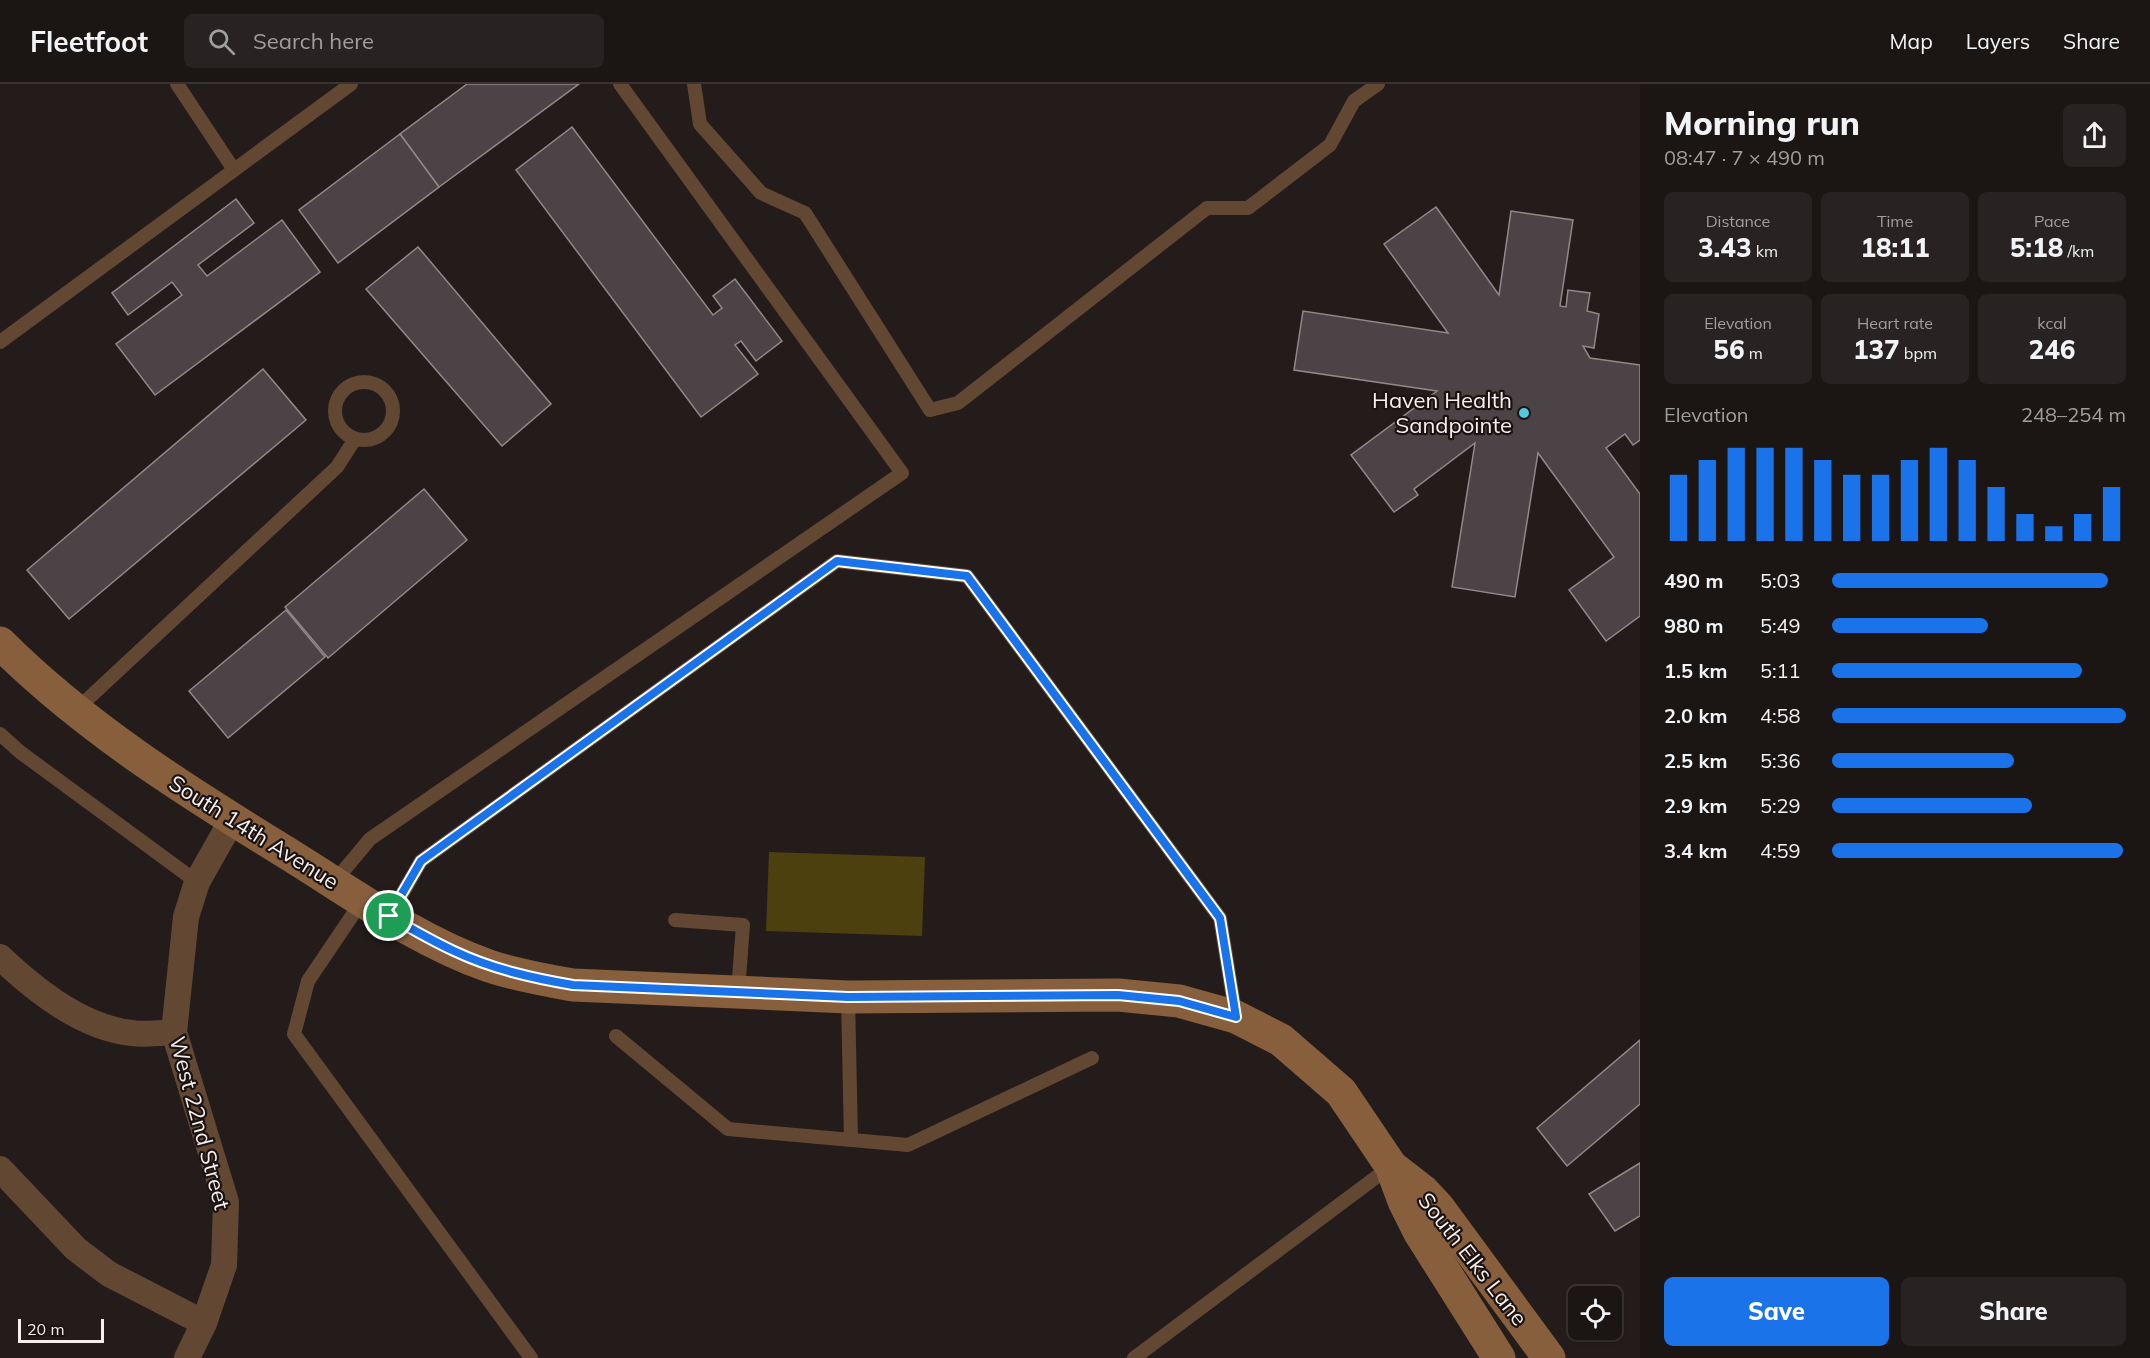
<!DOCTYPE html>
<meta charset="utf-8">
<style>
body{margin:0;font-family:Mulish,sans-serif;background:#282222;color:#f1f3f6;height:100vh;display:flex;flex-direction:column;font-size:22px;white-space:nowrap}
*{box-sizing:border-box;margin:0}
p{font-size:20px;color:#a09fa0}
.icon{flex:none;width:33px;height:33px;fill:none;stroke:currentColor;stroke-width:2;stroke-linecap:round;stroke-linejoin:round}
.map{position:relative;flex:1;overflow:hidden}
.details{display:flex;flex-direction:column;background:#1b1514;width:510px}
.details>*{flex:none}
.fabs{position:absolute;left:1568px;top:1202px;display:grid;gap:12px}
.fabs a{display:grid;place-items:center;width:54px;height:54px;border-radius:9px;background:#1b1514;box-shadow:0 2px 4px #0004,0 0 0 2px #393434;font-size:30px}
.scale{position:absolute;left:18px;bottom:15px;width:86px;box-sizing:border-box;padding-left:6px;border:3px solid #f5efee;border-top:0;font-size:16px;line-height:21px;white-space:nowrap;color:#f5efee;-webkit-text-stroke:4px #1a1312;paint-order:stroke}
.pin{position:absolute;display:grid;place-items:center;width:51px;height:51px;color:#fff;margin:-26px;border:3px solid #fff;border-radius:50%;box-shadow:0 2px 6px #0007}
.round{display:grid;place-items:center;flex:none;width:63px;height:63px;border-radius:9px;background:#282222}
.head{display:flex;align-items:center;justify-content:space-between;height:102px;padding:0 24px}
h1{font-size:33px;font-weight:800;line-height:45px}
.stats{display:grid;grid-template-columns:repeat(3,1fr);gap:9px;height:102px;padding:6px 24px}
.stats div{display:grid;align-content:center;border-radius:9px;background:#282222;text-align:center}
.stats b{font-size:26px;font-weight:800}
.stats small{font-size:16px;font-weight:400}
.stats p{font-size:16px}
.chart{height:168px;padding:12px 24px}
.chart p{display:flex;justify-content:space-between}
.chart svg{width:100%;height:108px;margin-top:6px;stroke:#1a73e8;stroke-width:6}
.cta{display:flex;gap:12px;margin-top:auto;padding:12px 24px}
.cta a{flex:1;height:69px;border-radius:9px;background:#1a73e8;color:#fff;font-size:24px;font-weight:800;line-height:69px;text-align:center}
.cta a+a{background:#282222;color:#f1f3f6}
ul{padding:0 24px;list-style:none;font-size:20px}
li{display:grid;grid-template-columns:96px 72px 1fr;align-items:center;height:45px}
li i{height:15px;border-radius:8px;background:#1a73e8}
header{display:flex;align-items:center;gap:36px;box-sizing:border-box;height:84px;padding:0 30px;background:#1b1514;border-bottom:2px solid #393434}
header strong{font-size:28px}
nav{display:flex;gap:33px;margin-inline-start:auto;font-size:21px}
.search{width:420px;height:54px;background:#282222;display:flex;align-items:center;gap:15px;box-sizing:border-box;padding:0 21px;border-radius:9px;color:#a09fa0;font-size:22px}
main{display:flex;flex:1;min-height:0}
.map>svg:first-child{display:block}
.green{fill:#4c400e}
.building{fill:#4b4346;stroke:#91888c;stroke-width:1.5}
.lines{fill:none;stroke-linecap:round;stroke-linejoin:round}
.lane{stroke:#624833;stroke-width:14}
.street{stroke:#624833;stroke-width:26}
.secondary{stroke:#885f3d;stroke-width:33}
.route-casing{stroke:#fff;stroke-width:12}
.route{stroke:#1a73e8;stroke-width:8}
.poi-dot{fill:#55cadf;stroke:#1a1312;stroke-width:2}
.labels{text-anchor:middle;stroke-width:4.5;stroke-linejoin:round;paint-order:stroke}
.poi-label{font-size:22px;fill:#f5efee;stroke:#1a1312;text-anchor:end}
.street-label{font-size:22px;fill:#f5efee;stroke:#1a1312}
</style>
<header>
<strong>Fleetfoot</strong>
<div class="search"><svg class="icon" aria-label="search" viewBox="0 0 24 24"><circle cx="10" cy="10" r="6"/><path d="M15 15l6 6"/></svg>Search here</div>
<nav><a>Map</a><a>Layers</a><a>Share</a></nav>
</header>
<main>
<div class="map">
<svg width="1640" height="1274" viewBox="0 0 1640 1274">
<rect width="100%" height="100%" fill="#241c1b"/>
<polygon class="green" points="769,768 925,773 922,852 766,847"/>
<g class="building">
<polygon points="467,0 579,0 439,103 400,50"/>
<polygon points="572,43 713,231 722,224 713,212 735,195 782,257 756,277 741,257 735,261 758,290 701,333 516,86"/>
<polygon points="400,50 439,103 338,179 299,126"/>
<polygon points="236,115 254,139 198,181 207,192 282,136 320,188 155,311 116,260 182,211 172,198 128,231 112,209"/>
<polygon points="1436,123 1499,211 1511,127 1573,136 1560,222 1566,223 1568,206 1590,209 1587,227 1599,230 1594,264 1583,262 1590,274 1640,281 1640,356 1633,361 1625,350 1606,364 1640,410 1640,532 1606,557 1569,506 1614,473 1538,369 1515,513 1452,503 1475,359 1414,405 1418,411 1394,428 1351,371 1437,307 1294,286 1303,227 1448,249 1384,160"/>
<polygon points="418,163 551,320 502,362 366,205"/>
<polygon points="263,285 306,336 69,535 27,486"/>
<polygon points="424,405 467,456 328,574 285,523"/>
<polygon points="286,526 325,573 228,654 189,607"/>
<polygon points="1640,956 1640,1020 1567,1082 1537,1044"/>
<polygon points="1640,1079 1640,1132 1615,1147 1589,1110"/>
</g>
<g class="lines">
<g class="lane">
<polyline points="177,0 234,86"/>
<polyline points="694,0 700,40 761,109 805,129 930,326 958,319 1207,124 1248,124 1330,61 1354,17 1378,0"/>
<polyline points="0,258 351,0"/>
<circle cx="364" cy="327" r="29"/>
<polyline points="76,626 337,383 355,355"/>
<polyline points="0,650 20,668 197,798"/>
<polyline points="334,798 370,755 902,389 620,0"/>
<polyline points="362,817 308,897 294,950 531,1274"/>
<polyline points="389,833 421,777 837,477 967,492 1220,834 1236,933"/>
<polyline points="675,836 743,841 738,908"/>
<polyline points="848,913 851,1056"/>
<polyline points="616,952 728,1045 908,1061 1092,974"/>
<polyline points="1134,1274 1391,1082"/>
</g>
<g class="street">
<path d="M0,873c35,33 82,71 132,76 13,2 28,0 42,-1"/>
<polyline points="0,1085 76,1165 109,1190 204,1239"/>
<polyline points="187,1274 204,1239 224,1181 226,1118 174,948 186,833 197,798 232,736"/>
</g>
<g class="secondary">
<path d="M0,559c83,83 183,146 282,207 67,41 133,90 207,116 27,9 56,14 84,19l275,12 270,-2 61,6 57,16 45,23 60,52 50,74 13,35 16,32 79,125"/>
<polyline points="1392,1083 1423,1107 1438,1123 1549,1274"/>
</g>
</g>
<g class="lines">
<g class="route-casing">
<path id="route" d="M837,477l130,15 253,342 16,99 -57,-16 -61,-6 -270,2 -275,-12c-41,-7 -81,-16 -119,-34 -22,-10 -44,-23 -65,-35l32,-55z"/>
</g>
<use href="#route" class="route"/>
</g>
<circle class="poi-dot" cx="1524" cy="329" r="6"/>
<g class="labels">
<g class="poi-label">
<text x="1512" y="324">Haven Health<tspan x="1512" dy="25">Sandpointe</tspan></text>
</g>
<g class="street-label">
<text transform="translate(254 748) rotate(32)" y="8">South 14th Avenue</text>
<text transform="translate(200 1039) rotate(75)" y="8">West 22nd Street</text>
<text transform="translate(1473 1175) rotate(52)" y="8">South Elks Lane</text>
</g>
</g>
</svg>
<div class="fabs">
<a><svg class="icon" aria-label="locate" viewBox="0 0 24 24"><circle cx="12" cy="12" r="6"/><path d="M12 2v4M12 18v4M2 12h4M18 12h4"/></svg></a>
</div>
<div class="scale">20 m</div>
<div class="pin" style="left:389px;top:832px;background:#1e9e55"><svg class="icon" aria-label="arrive" viewBox="0 0 24 24"><path d="M6 21V4h12l-3 4 3 4H6"/></svg></div>
</div>
<section class="details">
<div class="head"><div><h1>Morning run</h1><p>08:47 · 7 × 490 m</p></div><a class="round"><svg class="icon" aria-label="share" viewBox="0 0 24 24"><path d="M12 15V3M7 8l5-5 5 5M5 13v7h14v-7"/></svg></a></div>
<div class="stats">
<div><p>Distance</p><b>3.43<small> km</small></b></div>
<div><p>Time</p><b>18:11</b></div>
<div><p>Pace</p><b>5:18<small> /km</small></b></div>
</div>
<div class="stats">
<div><p>Elevation</p><b>56<small> m</small></b></div>
<div><p>Heart rate</p><b>137<small> bpm</small></b></div>
<div><p>kcal</p><b>246</b></div>
</div>
<div class="chart"><p><span>Elevation</span>248–254 m</p>
<svg viewBox="0 0 160 44" preserveAspectRatio="none"><path d="M5 44V17M15 44V11M25 44V6M35 44V6M45 44V6M55 44V11M65 44V17M75 44V17M85 44V11M95 44V6M105 44V11M115 44V22M125 44V33M135 44V38M145 44V33M155 44V22"/></svg>
</div>
<ul>
<li><b>490 m</b>5:03<i style="width:94%"></i></li>
<li><b>980 m</b>5:49<i style="width:53%"></i></li>
<li><b>1.5 km</b>5:11<i style="width:85%"></i></li>
<li><b>2.0 km</b>4:58<i style="width:100%"></i></li>
<li><b>2.5 km</b>5:36<i style="width:62%"></i></li>
<li><b>2.9 km</b>5:29<i style="width:68%"></i></li>
<li><b>3.4 km</b>4:59<i style="width:99%"></i></li>
</ul>
<div class="cta"><a>Save</a><a>Share</a></div>
</section>
</main>
